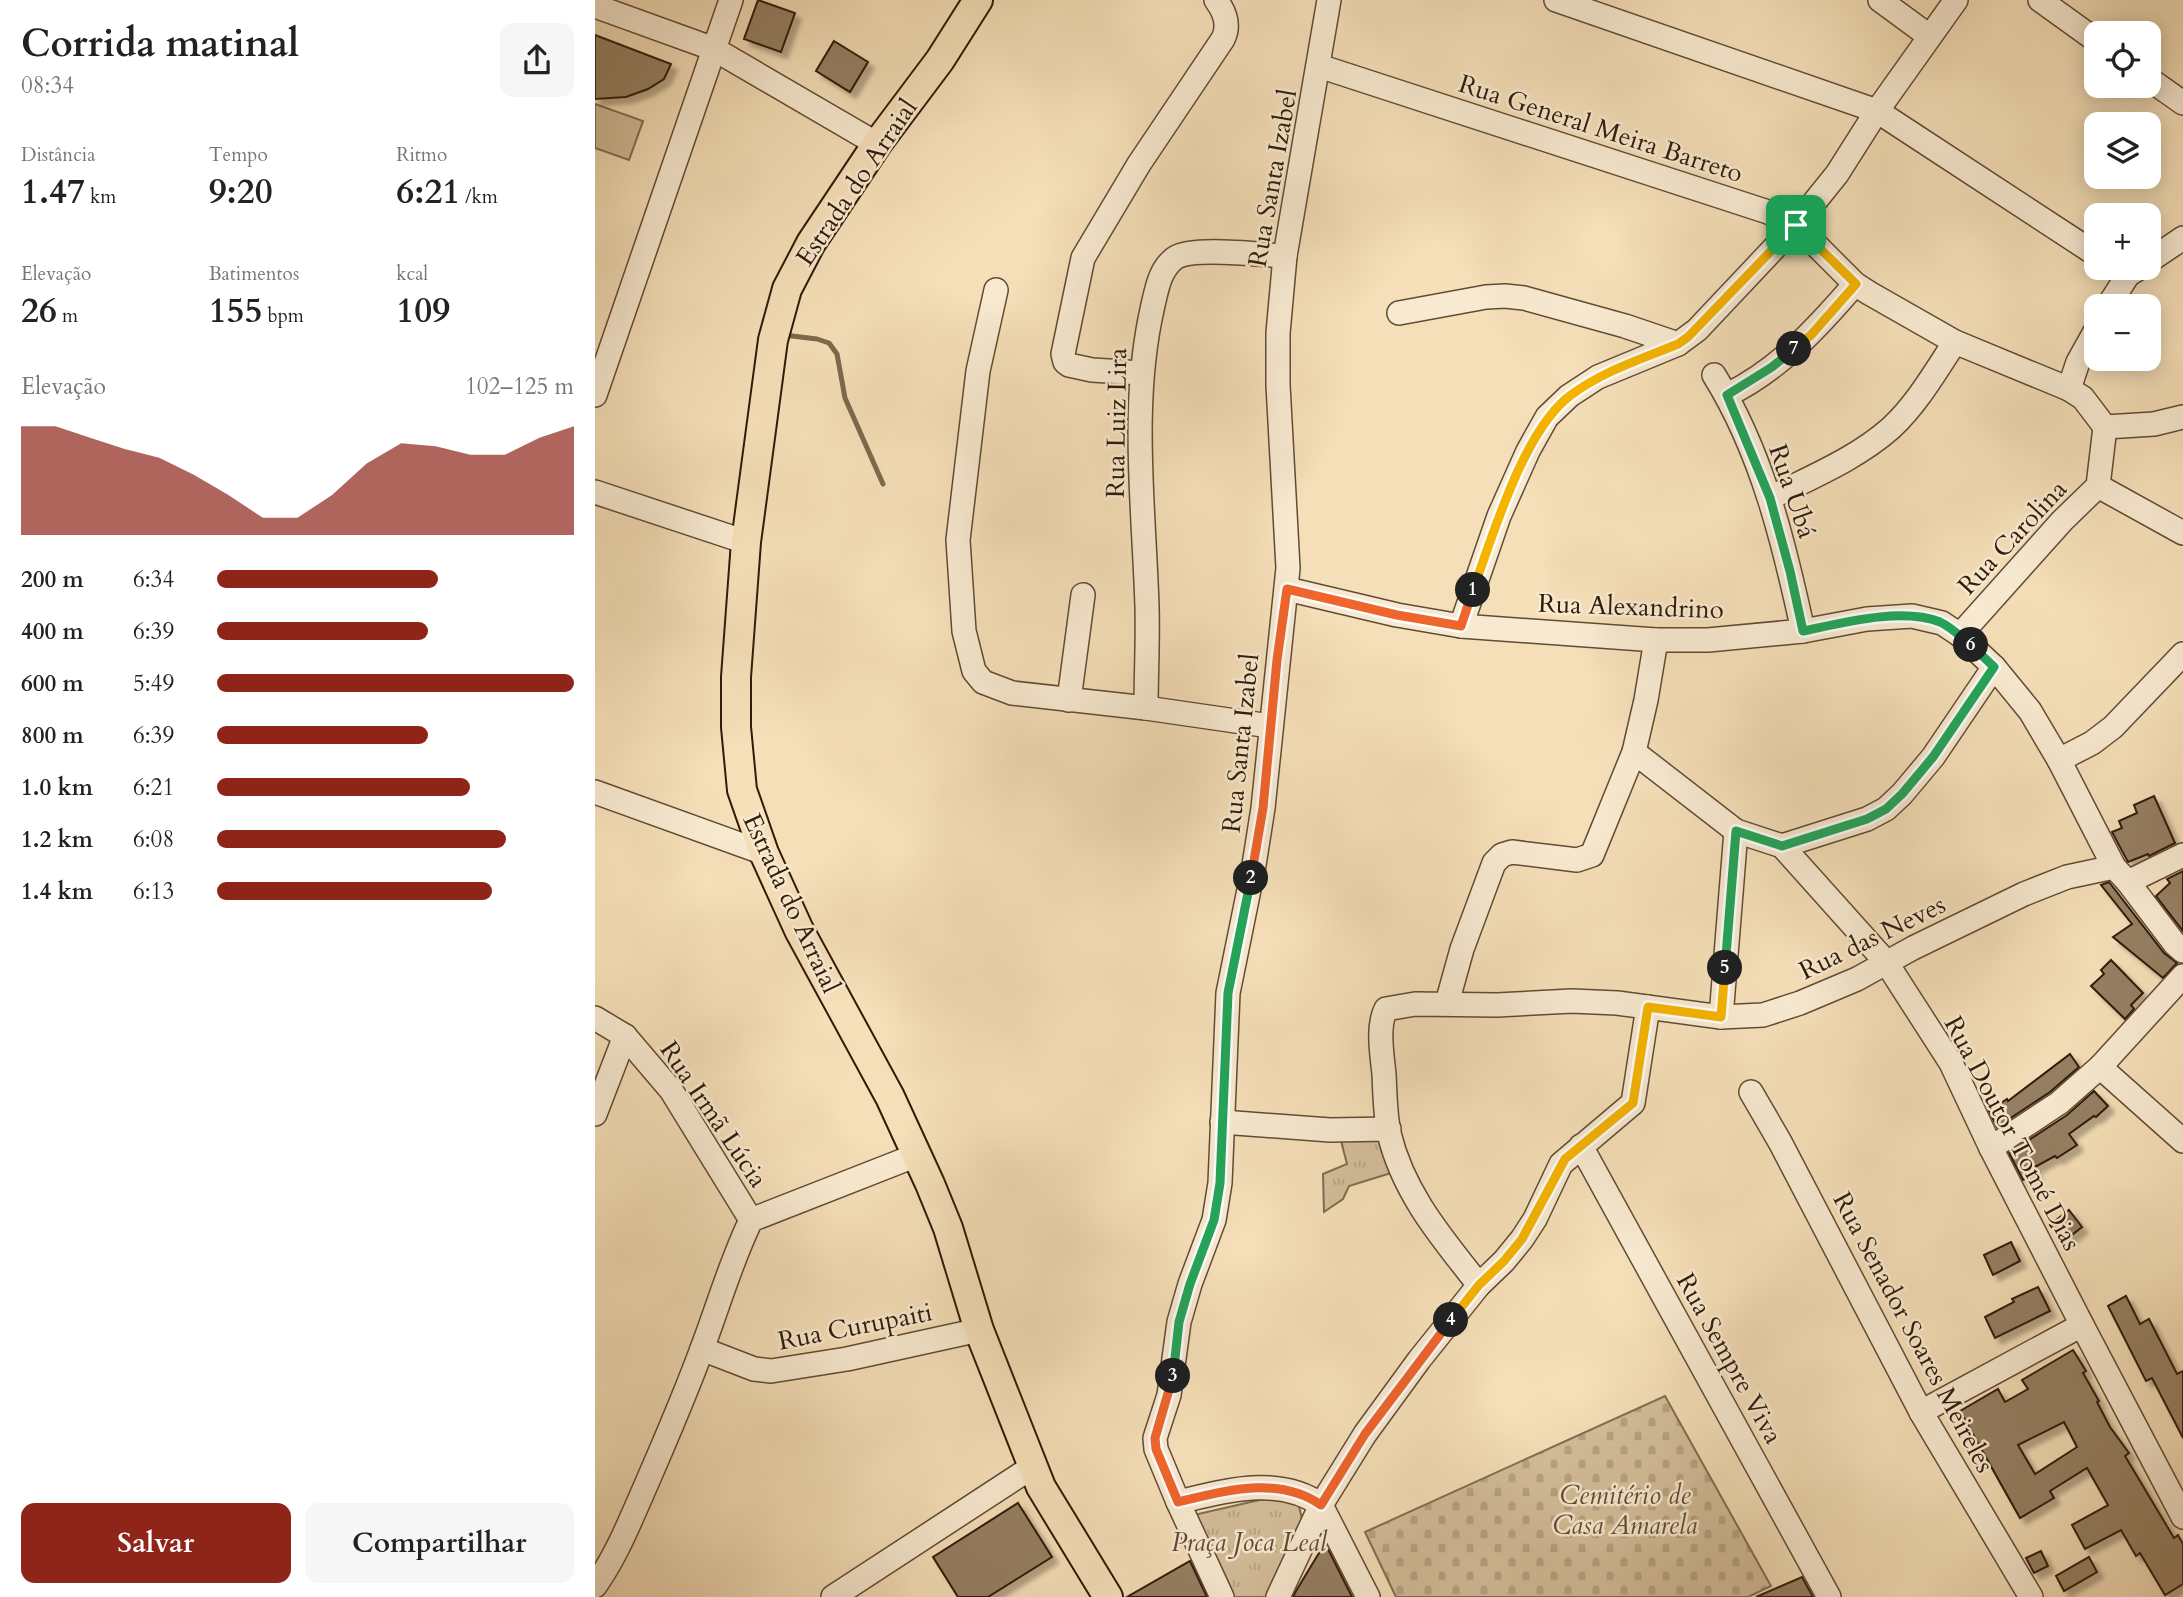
<!DOCTYPE html>
<html lang="pt">
<meta charset="utf-8">
<style>
body{margin:0;font-family:Cardo,serif;background:#f6f6f6;color:#222;height:100vh;display:flex;flex-direction:column;font-size:26px;white-space:nowrap}
*{box-sizing:border-box;margin:0}
p{font-size:23px;color:#767676}
.icon{flex:none;width:38px;height:38px;fill:none;stroke:currentColor;stroke-width:2;stroke-linecap:round;stroke-linejoin:round}
.map{position:relative;flex:1;overflow:hidden}
.details{display:flex;flex-direction:column;background:#fff;width:595px}
.details>*{flex:none}
.buttons{position:absolute;left:1489px;top:21px;display:grid;gap:14px}
.buttons a{display:grid;place-items:center;width:77px;height:77px;border-radius:14px;background:#fff;box-shadow:0 4px 18px #0003;font-size:35px}
.pin{position:absolute;display:grid;place-items:center;width:60px;height:60px;color:#fff;margin:-30px;border-radius:14px;box-shadow:0 4px 10px #0006}
.km{position:absolute;width:35px;height:35px;margin:-18px;border-radius:50%;background:#222;color:#fff;font-size:19px;line-height:35px;text-align:center}
.round{display:grid;place-items:center;flex:none;width:74px;height:74px;border-radius:14px;background:#f6f6f6}
.headline{display:flex;align-items:center;justify-content:space-between;height:119px;padding:0 21px}
h1{font-size:38px;font-weight:600;line-height:52px}
.figures{display:grid;grid-template-columns:repeat(3,1fr);gap:10px;height:119px;padding:7px 21px}
.figures div{display:grid;align-content:center}
.figures b{font-size:35px;font-weight:600}
.figures small{font-size:19px;font-weight:400}
.figures p{font-size:19px}
.chart{height:196px;padding:14px 21px}
.chart p{display:flex;justify-content:space-between}
.chart svg{width:100%;height:126px;margin-top:7px;fill:#8f2418;opacity:.7}
.cta{display:flex;gap:14px;margin-top:auto;padding:14px 21px}
.cta a{flex:1;height:80px;border-radius:14px;background:#8f2418;color:#fff;font-size:28px;font-weight:600;line-height:80px;text-align:center}
.cta a+a{background:#f6f6f6;color:#222}
ul{padding:0 21px;list-style:none;font-size:23px}
li{display:grid;grid-template-columns:112px 84px 1fr;align-items:center;height:52px}
li i{height:18px;border-radius:9px;background:#8f2418}
main{display:flex;flex:1;min-height:0}
.map>svg:first-child{display:block}
.grass{fill:url(#grass-tufts);stroke:#826c51;stroke-width:2}
.cemetery{fill:url(#cemetery-stones);stroke:#826c51;stroke-width:2}
.garden{fill:#d4be9a;stroke:#826c51;stroke-width:2}
.lines{fill:none;stroke-linecap:round;stroke-linejoin:round}
.stream{stroke:#7e684e;stroke-width:5}
.building{fill:#968064;stroke:#301a08;stroke-width:2;fill-rule:evenodd;filter:url(#shadow)}
.minor-casing{stroke:#614b34;stroke-width:26}
.major-casing{stroke:#301a08;stroke-width:32}
.minor{stroke:#f8ead1;stroke-width:23}
.major{stroke:#f5dfb8;stroke-width:28}
.split-1-casing{stroke:#fff;stroke-width:14}
.split-2-casing{stroke:#fff;stroke-width:14}
.split-3-casing{stroke:#fff;stroke-width:14}
.split-4-casing{stroke:#fff;stroke-width:14}
.split-5-casing{stroke:#fff;stroke-width:14}
.split-6-casing{stroke:#fff;stroke-width:14}
.split-7-casing{stroke:#fff;stroke-width:14}
.split-8-casing{stroke:#fff;stroke-width:14}
.split-1{stroke:#f5b400;stroke-width:9}
.split-2{stroke:#f0652b;stroke-width:9}
.split-3{stroke:#22a559;stroke-width:9}
.split-4{stroke:#f0652b;stroke-width:9}
.split-5{stroke:#f5b400;stroke-width:9}
.split-6{stroke:#22a559;stroke-width:9}
.split-7{stroke:#22a559;stroke-width:9}
.split-8{stroke:#f5b400;stroke-width:9}
.labels{text-anchor:middle;stroke-width:5;stroke-linejoin:round;paint-order:stroke}
.street-label{font-size:26px;fill:#301a08;stroke:#f8ead1}
.park-label{font-size:26px;font-style:italic;fill:#614b34;stroke:#f8ead1}
</style>
<main>
<section class="details">
<div class="headline"><div><h1>Corrida matinal</h1><p>08:34</p></div><a class="round"><svg class="icon" aria-label="share" viewBox="0 0 24 24"><path d="M12 15V3M7 8l5-5 5 5M5 13v7h14v-7"/></svg></a></div>
<div class="figures">
<div><p>Distância</p><b>1.47<small> km</small></b></div>
<div><p>Tempo</p><b>9:20</b></div>
<div><p>Ritmo</p><b>6:21<small> /km</small></b></div>
</div>
<div class="figures">
<div><p>Elevação</p><b>26<small> m</small></b></div>
<div><p>Batimentos</p><b>155<small> bpm</small></b></div>
<div><p>kcal</p><b>109</b></div>
</div>
<div class="chart"><p><span>Elevação</span>102–125 m</p>
<svg viewBox="0 0 160 44" preserveAspectRatio="none"><path d="M0 44V6L10 6L20 10L30 14L40 17L50 23L60 30L70 38L80 38L90 30L100 19L110 12L120 13L130 16L140 16L150 10L160 6V44z"/></svg>
</div>
<ul>
<li><b>200 m</b>6:34<i style="width:62%"></i></li>
<li><b>400 m</b>6:39<i style="width:59%"></i></li>
<li><b>600 m</b>5:49<i style="width:100%"></i></li>
<li><b>800 m</b>6:39<i style="width:59%"></i></li>
<li><b>1.0 km</b>6:21<i style="width:71%"></i></li>
<li><b>1.2 km</b>6:08<i style="width:81%"></i></li>
<li><b>1.4 km</b>6:13<i style="width:77%"></i></li>
</ul>
<div class="cta"><a>Salvar</a><a>Compartilhar</a></div>
</section>
<div class="map">
<svg width="1588" height="1597" viewBox="0 0 1588 1597">
<defs>
<pattern id="grass-tufts" width="24" height="20" patternUnits="userSpaceOnUse" patternTransform="scale(1.75)"><rect width="24" height="20" fill="#d4be9a"/><path d="M3 7l-1-3M5 7V3M7 7l1-3M15 17l-1-3M17 17v-4M19 17l1-3" fill="none" stroke="#b6a383"/></pattern>
<pattern id="cemetery-stones" width="16" height="16" patternUnits="userSpaceOnUse" patternTransform="scale(1.75)"><rect width="16" height="16" fill="#d4be9a"/><path d="M2 7V4a2 2 0 0 1 4 0v3zM10 15v-3a2 2 0 0 1 4 0v3z" fill="#b6a383"/></pattern>
<filter id="shadow"><feDropShadow dx="6" dy="6" stdDeviation="2" flood-color="#0004"/></filter>
</defs>
<rect width="100%" height="100%" fill="#f5dfb8"/>
<filter id="stains"><feTurbulence type="fractalNoise" baseFrequency=".00286" numOctaves="4"/><feColorMatrix values="0 0 0 0 .2 0 0 0 0 .09 0 0 0 0 .02 0 0 0 .5 -.17"/></filter>
<radialGradient id="worn" r=".72"><stop offset=".6" stop-color="#630" stop-opacity="0"/><stop offset="1" stop-color="#630" stop-opacity=".3"/></radialGradient>
<g class="grass">
<polygon points="789,1132 796,1173 754,1186 748,1199 729,1212 728,1174 752,1164 746,1141"/>
<polygon points="682,1496 703,1502 707,1519 671,1597 635,1597 602,1517 603,1514"/>
</g>
<polygon class="cemetery" points="1070,1396 1176,1586 1153,1597 801,1597 770,1532"/>
<polygon class="garden" points="0,104 48,121 34,160 0,148"/>
<g class="lines">
<polyline class="stream" points="189,335 222,339 234,343 242,354 250,398 288,484"/>
</g>
<g class="building">
<polygon points="163,0 200,13 186,52 149,39"/>
<polygon points="0,35 76,64 69,79 53,89 31,97 0,99"/>
<polygon points="239,41 273,62 255,92 221,71"/>
<polygon points="1559,796 1580,843 1554,856 1553,854 1533,862 1517,832 1527,828 1524,821 1542,813 1539,805"/>
<polygon points="1588,871 1588,931 1561,896 1575,883 1572,879"/>
<polygon points="1514,882 1569,953 1582,963 1568,978 1518,937 1537,924 1506,885"/>
<polygon points="1516,960 1548,993 1536,1005 1539,1009 1530,1019 1496,986 1509,974 1506,970"/>
<polygon points="1475,1054 1484,1067 1455,1092 1402,1127 1394,1111 1412,1099 1413,1101"/>
<polygon points="1499,1091 1513,1106 1501,1117 1499,1116 1474,1134 1482,1145 1462,1158 1460,1156 1438,1168 1441,1174 1428,1180 1414,1153 1472,1115"/>
<polygon points="1474,1210 1487,1227 1468,1242 1455,1225"/>
<polygon points="1416,1242 1425,1261 1398,1275 1389,1255"/>
<polygon points="1443,1287 1455,1311 1400,1338 1390,1317 1419,1302 1417,1299"/>
<polygon points="1531,1296 1545,1324 1554,1319 1582,1374 1588,1371 1588,1438 1557,1378 1551,1381 1513,1306"/>
<path d="M1478,1350l13,21 -3,2 16,28 -2,1 13,25 19,26 -4,3 49,82 4,-3 5,9v40l-18,11 -25,-42 -4,3 -15,-26 -36,19 -13,-24 36,-20 -21,-37 -37,23 4,7 -34,20 -60,-107 38,-22 7,13 23,-13 -6,-9zM1469,1422l13,25 -42,27 -17,-29z"/>
<polygon points="423,1503 457,1557 393,1597 363,1597 338,1557"/>
<polygon points="730,1543 757,1597 698,1597 701,1591"/>
<polygon points="1446,1551 1453,1566 1439,1573 1431,1558"/>
<polygon points="1494,1557 1502,1572 1469,1591 1461,1576"/>
<polygon points="595,1561 612,1597 532,1597"/>
<polygon points="1207,1577 1218,1597 1161,1597"/>
</g>
<g class="lines">
<g class="minor-casing">
<g id="minor">
<polyline points="961,0 1282,111 1502,255"/>
<polyline points="1285,0 1334,36"/>
<polyline points="1445,0 1502,41"/>
<polyline points="0,6 119,49 282,144"/>
<polyline points="724,66 1173,212 1201,225 1260,284 1274,293 1360,342 1474,389"/>
<polyline points="1554,79 1588,103"/>
<polyline points="1554,261 1588,238"/>
<polyline points="401,290 383,371 363,540 369,631 379,671 388,682 417,693 551,708 675,726"/>
<polyline points="1513,306 1533,275 1544,268"/>
<polyline points="804,313 891,297 910,296 929,298 1030,326 1083,344"/>
<path d="M546,373l-49,-3 -23,-5 -4,-3 -2,-8 20,-96 56,-94 84,-125c7,-14 2,-27 -7,-39"/>
<path d="M1119,375c48,77 70,168 89,256"/>
<polyline points="0,395 136,0"/>
<path d="M1132,395c52,-25 91,-68 128,-111"/>
<polyline points="1510,427 1559,424 1588,417"/>
<polyline points="1503,486 1588,533"/>
<polyline points="0,492 151,542"/>
<path d="M1175,498c41,-21 86,-39 121,-70 26,-24 44,-56 64,-86"/>
<polyline points="692,589 802,615 866,626 1061,640 1113,640 1208,631 1272,619 1317,616 1347,623 1365,635 1399,667 1435,711 1464,760 1519,867 1533,882 1580,944 1588,951"/>
<polyline points="866,626 904,516 933,451 952,417 974,396 1003,377 1083,344 1102,330 1201,225 1242,174 1282,111 1361,0"/>
<polyline points="1365,635 1467,521 1503,486 1510,427 1488,398 1474,389 1483,362 1502,328"/>
<polyline points="474,700 488,595"/>
<path d="M551,708c0,-34 2,-67 1,-101 -3,-100 -17,-203 6,-302 4,-17 7,-36 22,-47 18,-12 86,-3 110,-2"/>
<polyline points="1039,752 1141,831 1187,846 1291,962 1356,1063 1396,1148 1487,1325 1588,1517"/>
<polyline points="1464,760 1497,743 1518,727 1588,654"/>
<polyline points="0,792 169,853"/>
<polyline points="1187,846 1272,819 1291,809 1307,794 1338,757 1399,667"/>
<polyline points="1533,882 1588,855"/>
<polyline points="852,1003 867,949 899,863 907,855 917,852 982,860 997,855 1039,752 1051,700 1061,640"/>
<polyline points="1126,1017 1141,831"/>
<polyline points="0,1018 30,1036 76,1090 156,1220"/>
<polyline points="1505,1067 1588,1141"/>
<polyline points="1156,1092 1185,1142 1326,1412 1436,1597"/>
<polyline points="0,1114 30,1036"/>
<polyline points="627,1122 735,1130 794,1129"/>
<polyline points="986,1146 1234,1597"/>
<polyline points="1396,1148 1464,1103 1505,1067 1588,976"/>
<path d="M884,1285c-37,-47 -76,-92 -90,-152 -4,-19 -4,-40 -5,-59 -2,-19 -7,-48 2,-65l29,-5 82,1 75,-4 45,2 104,14 42,-2 37,-12 57,-24 56,-31 111,-54 43,-17 47,-10"/>
<polyline points="107,1349 159,1369 176,1371 252,1359 384,1330"/>
<polyline points="1326,1412 1487,1325"/>
<path d="M583,1502c47,-11 101,-27 143,3l47,92"/>
<path d="M0,1586c22,-31 36,-67 51,-101 20,-46 40,-92 57,-139 16,-42 28,-85 48,-126l166,-65"/>
<polyline points="238,1597 437,1467"/>
<polyline points="627,1597 583,1502 561,1449 560,1438 574,1395 584,1322 595,1284 619,1220 625,1183 633,993 659,865 668,808 693,568 683,385 683,333 690,256 734,0"/>
<polyline points="683,1597 726,1505 770,1434 824,1360 884,1285 909,1261 927,1239 940,1219 966,1164 1038,1103 1053,1007"/>
</g>
</g>
<g class="major-casing">
<polyline id="major" points="383,0 345,60 282,144 216,243 192,289 178,340 151,542 141,677 141,727 147,790 169,853 204,930 295,1097 335,1184 353,1228 384,1330 446,1487 513,1597"/>
</g>
<use href="#minor" class="minor"/>
<use href="#major" class="major"/>
</g>
<g class="lines">
<g class="split-1-casing">
<path id="split-1" d="M878,590c20,-55 51,-161 98,-195 32,-24 71,-36 107,-51l10,-7 108,-112"/>
</g>
<g class="split-2-casing">
<polyline id="split-2" points="656,878 668,808 682,660 692,589 802,615 866,626 878,590"/>
</g>
<g class="split-3-casing">
<polyline id="split-3" points="578,1376 584,1322 595,1284 619,1220 625,1183 633,993 656,878"/>
</g>
<g class="split-4-casing">
<path id="split-4" d="M578,1376l-18,62 1,11 22,53c47,-11 100,-27 143,3l44,-71 86,-114"/>
</g>
<g class="split-5-casing">
<polyline id="split-5" points="856,1320 884,1285 909,1261 927,1239 970,1159 1038,1103 1053,1007 1126,1017 1130,968"/>
</g>
<g class="split-6-casing">
<polyline id="split-6" points="1130,968 1141,831 1187,846 1272,819 1291,809 1307,794 1338,757 1399,667 1376,645"/>
</g>
<g class="split-7-casing">
<path id="split-7" d="M1199,349l-22,18 -45,28 43,103 20,73 13,60c39,-8 98,-24 137,-9 11,5 21,15 31,23"/>
</g>
<g class="split-8-casing">
<polyline id="split-8" points="1199,349 1216,335 1261,284 1201,225"/>
</g>
<use href="#split-1" class="split-1"/>
<use href="#split-2" class="split-2"/>
<use href="#split-3" class="split-3"/>
<use href="#split-4" class="split-4"/>
<use href="#split-5" class="split-5"/>
<use href="#split-6" class="split-6"/>
<use href="#split-7" class="split-7"/>
<use href="#split-8" class="split-8"/>
</g>
<g class="labels">
<g class="street-label">
<text transform="translate(1006 128) rotate(18)" y="9">Rua General Meira Barreto</text>
<text transform="translate(677 178) rotate(-80)" y="9">Rua Santa Izabel</text>
<text transform="translate(261 182) rotate(-56)" y="9">Estrada do Arraial</text>
<text transform="translate(521 423) rotate(-89)" y="9">Rua Luiz Lira</text>
<text transform="translate(1198 491) rotate(71)" y="9">Rua Ubá</text>
<text transform="translate(1417 537) rotate(-47)" y="9">Rua Carolina</text>
<text transform="translate(1036 606) rotate(2)" y="9">Rua Alexandrino</text>
<text transform="translate(645 743) rotate(-84)" y="9">Rua Santa Izabel</text>
<text transform="translate(197 903) rotate(65)" y="9">Estrada do Arraial</text>
<text transform="translate(1277 937) rotate(-26)" y="9">Rua das Neves</text>
<text transform="translate(119 1114) rotate(56)" y="9">Rua Irmã Lúcia</text>
<text transform="translate(1418 1133) rotate(62)" y="9">Rua Doutor Tomé Dias</text>
<text transform="translate(260 1326) rotate(-11)" y="9">Rua Curupaiti</text>
<text transform="translate(1319 1332) rotate(62)" y="9">Rua Senador Soares Meireles</text>
<text transform="translate(1135 1358) rotate(61)" y="9">Rua Sempre Viva</text>
</g>
<g class="park-label">
<text x="1030" y="1504">Cemitério de<tspan x="1030" dy="30">Casa Amarela</tspan></text>
<text x="654" y="1551">Praça Joca Leal</text>
</g>
</g>
<rect width="100%" height="100%" filter="url(#stains)"/>
<rect width="100%" height="100%" fill="url(#worn)"/>
</svg>
<div class="buttons">
<a><svg class="icon" aria-label="locate" viewBox="0 0 24 24"><circle cx="12" cy="12" r="6"/><path d="M12 2v4M12 18v4M2 12h4M18 12h4"/></svg></a>
<a><svg class="icon" aria-label="layers" viewBox="0 0 24 24"><path d="M12 4l9 5-9 5-9-5zM3 14l9 5 9-5"/></svg></a>
<a>+</a>
<a>−</a>
</div>
<div class="pin" style="left:1201px;top:225px;background:#1e9e55"><svg class="icon" aria-label="arrive" viewBox="0 0 24 24"><path d="M6 21V4h12l-3 4 3 4H6"/></svg></div>
<b class="km" style="left:878px;top:590px">1</b>
<b class="km" style="left:656px;top:878px">2</b>
<b class="km" style="left:578px;top:1376px">3</b>
<b class="km" style="left:856px;top:1320px">4</b>
<b class="km" style="left:1130px;top:968px">5</b>
<b class="km" style="left:1376px;top:645px">6</b>
<b class="km" style="left:1199px;top:349px">7</b>
</div>
</main>
